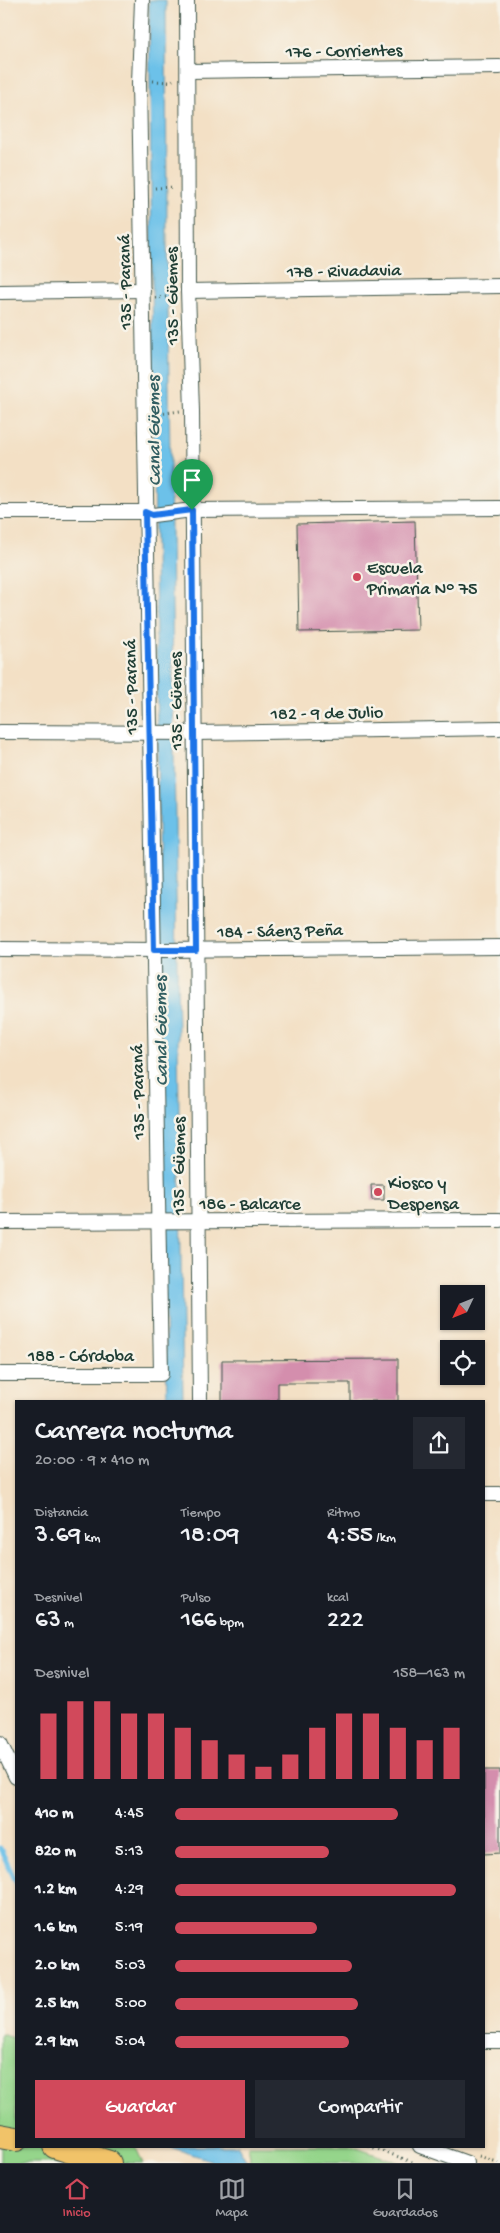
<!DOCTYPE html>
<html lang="es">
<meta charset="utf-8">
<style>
body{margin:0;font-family:"Gochi Hand",sans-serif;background:#242831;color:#f1f3f6;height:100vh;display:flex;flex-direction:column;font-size:19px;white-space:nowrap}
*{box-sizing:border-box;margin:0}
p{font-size:16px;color:#9ea1a6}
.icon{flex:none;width:28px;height:28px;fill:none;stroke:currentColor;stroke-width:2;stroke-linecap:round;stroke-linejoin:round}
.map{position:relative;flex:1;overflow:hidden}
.details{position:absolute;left:15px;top:1400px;width:470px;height:748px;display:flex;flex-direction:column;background:#171b24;border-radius:0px;box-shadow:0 1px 4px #0004}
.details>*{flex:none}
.needle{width:32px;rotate:227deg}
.fabs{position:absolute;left:440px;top:1285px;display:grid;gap:10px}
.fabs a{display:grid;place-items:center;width:45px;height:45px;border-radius:0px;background:#171b24;box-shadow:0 1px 4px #0004;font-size:25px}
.pin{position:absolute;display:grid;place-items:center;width:42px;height:42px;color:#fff;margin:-51px -21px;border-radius:50% 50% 50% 0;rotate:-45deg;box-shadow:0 0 5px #0007}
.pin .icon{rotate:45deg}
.round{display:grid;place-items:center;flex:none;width:52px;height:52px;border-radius:0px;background:#242831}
.head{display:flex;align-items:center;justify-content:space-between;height:85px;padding:0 20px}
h1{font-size:28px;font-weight:600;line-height:38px}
.figures{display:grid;grid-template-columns:repeat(3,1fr);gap:8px;height:85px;padding:5px 20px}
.figures div{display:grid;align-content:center}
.figures b{font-size:25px;font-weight:600}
.figures small{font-size:14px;font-weight:400}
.figures p{font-size:14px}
.chart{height:140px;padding:10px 20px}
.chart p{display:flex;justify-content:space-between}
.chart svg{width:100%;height:90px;margin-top:5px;stroke:#d1495b;stroke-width:6}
.primary-button{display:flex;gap:10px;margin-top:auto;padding:10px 20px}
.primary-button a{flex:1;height:58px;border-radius:0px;background:#d1495b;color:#fff;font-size:20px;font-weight:600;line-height:58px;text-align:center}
.primary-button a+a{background:#242831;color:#f1f3f6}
ul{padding:0 20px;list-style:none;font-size:16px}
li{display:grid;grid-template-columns:80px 60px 1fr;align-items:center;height:38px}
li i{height:12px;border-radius:6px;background:#d1495b}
.tab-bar{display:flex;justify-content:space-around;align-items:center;height:70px;border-top:1px solid #363941;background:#171b24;font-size:14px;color:#9ea1a6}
.tab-bar a{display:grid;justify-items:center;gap:2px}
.tab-bar .active{color:#d1495b}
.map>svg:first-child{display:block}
.green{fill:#95d58b;stroke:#5a8960}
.water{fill:#6cc1e9;stroke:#467f8e}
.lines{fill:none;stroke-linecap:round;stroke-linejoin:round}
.stream{stroke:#6cc1e9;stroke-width:5}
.building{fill:#d48ead}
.street-casing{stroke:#3f554a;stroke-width:16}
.highway-casing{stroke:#3f554a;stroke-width:26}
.path{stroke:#3f554a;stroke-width:3;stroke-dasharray:1 4;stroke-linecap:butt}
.street{stroke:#fff;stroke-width:14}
.highway{stroke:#f1c369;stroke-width:24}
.route-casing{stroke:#fff;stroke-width:10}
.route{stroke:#1a73e8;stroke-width:6}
.poi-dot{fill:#d1495b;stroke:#f7f3e8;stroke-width:2}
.labels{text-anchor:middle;stroke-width:5;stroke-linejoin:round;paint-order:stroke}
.street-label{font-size:18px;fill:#1f3d34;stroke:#f7f3e8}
.poi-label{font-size:18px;fill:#1f3d34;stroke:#f7f3e8;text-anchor:start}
.water-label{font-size:19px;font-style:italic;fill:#325e61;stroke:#f7f3e8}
</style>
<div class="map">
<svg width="500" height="2163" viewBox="0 0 500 2163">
<rect width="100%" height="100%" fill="#f7f3e8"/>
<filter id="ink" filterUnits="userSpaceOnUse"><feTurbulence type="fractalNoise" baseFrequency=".02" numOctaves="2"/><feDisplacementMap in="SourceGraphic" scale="10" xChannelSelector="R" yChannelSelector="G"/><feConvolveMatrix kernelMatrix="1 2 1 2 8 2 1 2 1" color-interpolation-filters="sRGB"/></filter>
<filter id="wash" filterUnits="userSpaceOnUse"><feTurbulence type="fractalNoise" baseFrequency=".0096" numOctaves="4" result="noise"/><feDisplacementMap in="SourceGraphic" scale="20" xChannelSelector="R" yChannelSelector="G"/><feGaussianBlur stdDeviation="1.12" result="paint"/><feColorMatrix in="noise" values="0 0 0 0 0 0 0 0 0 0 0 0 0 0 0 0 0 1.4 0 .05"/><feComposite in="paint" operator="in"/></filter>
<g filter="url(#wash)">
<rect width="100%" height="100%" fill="#f3e0c5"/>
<g class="green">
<polygon points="0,2034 16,2039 16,2146 135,2146 143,2163 0,2163"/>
<polygon points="248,2146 351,2146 400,2163 251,2163"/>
</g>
<g class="water">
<polygon points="149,0 166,0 167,240 183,1401 167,1401 162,1180"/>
<polygon points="167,2146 238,2146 247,2162 219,2163"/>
</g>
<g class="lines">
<g class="stream">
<polyline points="0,1848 16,1882"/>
<polyline points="213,2163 216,2146"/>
</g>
</g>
<g id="blocks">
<g class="building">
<polygon points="415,521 418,630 299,632 297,524"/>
<polygon points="371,1185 384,1185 384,1200 372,1200"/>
<polygon points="398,1359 398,1401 350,1401 350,1383 278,1383 278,1401 222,1401 222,1360"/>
<polygon points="484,1770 500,1770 500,1853 484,1854"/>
</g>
</g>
</g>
<g filter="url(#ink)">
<use href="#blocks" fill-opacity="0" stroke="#3f554a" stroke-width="1"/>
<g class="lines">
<g class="street-casing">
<g id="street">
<polyline points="187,0 188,291 192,411 200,1401"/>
<polyline points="189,71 500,67"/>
<polyline points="188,291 500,286"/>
<polyline points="0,292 143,290"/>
<polyline points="0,512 145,512 153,515 192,510 500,508"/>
<polyline points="0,732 195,733 500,728"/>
<polyline points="0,949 162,950 500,947"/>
<polyline points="0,1222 500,1220"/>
<polyline points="0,1374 161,1374 139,83 142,0"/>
<polyline points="484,1494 500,1494"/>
<polyline points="0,1743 16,1777"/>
<polyline points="484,2041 500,2041"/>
<polyline points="420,2146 467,2163"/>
</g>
</g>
<g class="highway-casing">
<g id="highway">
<polyline points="0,2136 16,2139"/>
<polyline points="55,2146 109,2163"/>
</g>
</g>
<g class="path">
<polyline points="153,81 170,82 173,80"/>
<polyline points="155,188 174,187"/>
<polyline points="155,298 176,296"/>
<polyline points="159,414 180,411"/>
<polyline points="369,2146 415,2163"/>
<polyline points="479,2156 500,2163"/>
</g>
<use href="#street" class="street"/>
<use href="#highway" class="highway"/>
</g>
</g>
<g class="lines" filter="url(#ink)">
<g class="route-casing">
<polygon id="route" points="192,510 196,950 154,950 145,512 152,515"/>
</g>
<use href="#route" class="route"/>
</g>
<g class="poi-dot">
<circle cx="357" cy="577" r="5"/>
<circle cx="378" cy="1192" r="5"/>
</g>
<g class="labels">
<g class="street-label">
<text transform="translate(344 50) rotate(-1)" y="6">176 - Corrientes</text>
<text transform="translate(344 270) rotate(-1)" y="6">178 - Rivadavia</text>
<text transform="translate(124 282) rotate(-91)" y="6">135 - Paraná</text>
<text transform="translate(171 296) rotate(-91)" y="6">135 - Güemes</text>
<text transform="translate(130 687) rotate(-91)" y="6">135 - Paraná</text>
<text transform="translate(175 701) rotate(-91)" y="6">135 - Güemes</text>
<text transform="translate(327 712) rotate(-1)" y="6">182 - 9 de Julio</text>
<text transform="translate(280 930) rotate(-1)" y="6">184 - Sáenz Peña</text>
<text transform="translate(137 1092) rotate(-91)" y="6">135 - Paraná</text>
<text transform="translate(178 1166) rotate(-90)" y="6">135 - Güemes</text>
<text x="250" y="1209">186 - Balcarce</text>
<text x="81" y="1361">188 - Córdoba</text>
</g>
<g class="poi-label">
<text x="367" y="573">Escuela<tspan x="367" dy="21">Primaria N° 75</tspan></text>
<text x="388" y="1188">Kiosco y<tspan x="388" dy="21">Despensa</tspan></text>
</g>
<g class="water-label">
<text transform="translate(152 431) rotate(-91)" y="7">Canal Güemes</text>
<text transform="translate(159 1031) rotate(-91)" y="7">Canal Güemes</text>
</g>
</g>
</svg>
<div class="fabs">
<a><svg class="needle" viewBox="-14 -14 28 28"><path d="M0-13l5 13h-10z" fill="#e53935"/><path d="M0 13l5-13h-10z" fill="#9ea1a6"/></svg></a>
<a><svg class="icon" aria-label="locate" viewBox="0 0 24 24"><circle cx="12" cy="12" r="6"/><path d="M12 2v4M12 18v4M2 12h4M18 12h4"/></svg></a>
</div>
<div class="pin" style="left:192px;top:510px;background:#1e9e55"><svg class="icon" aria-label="arrive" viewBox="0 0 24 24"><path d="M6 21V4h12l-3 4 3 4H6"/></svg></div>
<section class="details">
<div class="head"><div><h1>Carrera nocturna</h1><p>20:00 · 9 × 410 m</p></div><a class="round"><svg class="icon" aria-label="share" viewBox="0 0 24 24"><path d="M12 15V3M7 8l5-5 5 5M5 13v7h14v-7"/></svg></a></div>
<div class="figures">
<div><p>Distancia</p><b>3.69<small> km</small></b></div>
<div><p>Tiempo</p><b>18:09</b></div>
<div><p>Ritmo</p><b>4:55<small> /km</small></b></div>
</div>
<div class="figures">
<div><p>Desnivel</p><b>63<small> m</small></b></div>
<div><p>Pulso</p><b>166<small> bpm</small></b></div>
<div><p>kcal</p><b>222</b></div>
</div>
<div class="chart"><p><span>Desnivel</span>158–163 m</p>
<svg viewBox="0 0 160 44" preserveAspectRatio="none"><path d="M5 44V12M15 44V6M25 44V6M35 44V12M45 44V12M55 44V19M65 44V25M75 44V32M85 44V38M95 44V32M105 44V19M115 44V12M125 44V12M135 44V19M145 44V25M155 44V19"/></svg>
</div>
<ul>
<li><b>410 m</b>4:45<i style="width:77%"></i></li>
<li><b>820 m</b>5:13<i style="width:53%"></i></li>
<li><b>1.2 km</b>4:29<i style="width:97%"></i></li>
<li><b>1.6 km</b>5:19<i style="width:49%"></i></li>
<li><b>2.0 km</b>5:03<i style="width:61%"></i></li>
<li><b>2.5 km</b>5:00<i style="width:63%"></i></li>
<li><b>2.9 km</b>5:04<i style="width:60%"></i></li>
</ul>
<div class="primary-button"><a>Guardar</a><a>Compartir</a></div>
</section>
</div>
<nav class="tab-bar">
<a class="active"><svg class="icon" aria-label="home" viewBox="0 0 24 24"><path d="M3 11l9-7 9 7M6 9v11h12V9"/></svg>Inicio</a>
<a><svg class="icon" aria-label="map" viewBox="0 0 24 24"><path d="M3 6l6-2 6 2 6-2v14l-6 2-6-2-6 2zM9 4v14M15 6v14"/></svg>Mapa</a>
<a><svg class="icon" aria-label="saved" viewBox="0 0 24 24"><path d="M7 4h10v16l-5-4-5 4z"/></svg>Guardados</a>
</nav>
